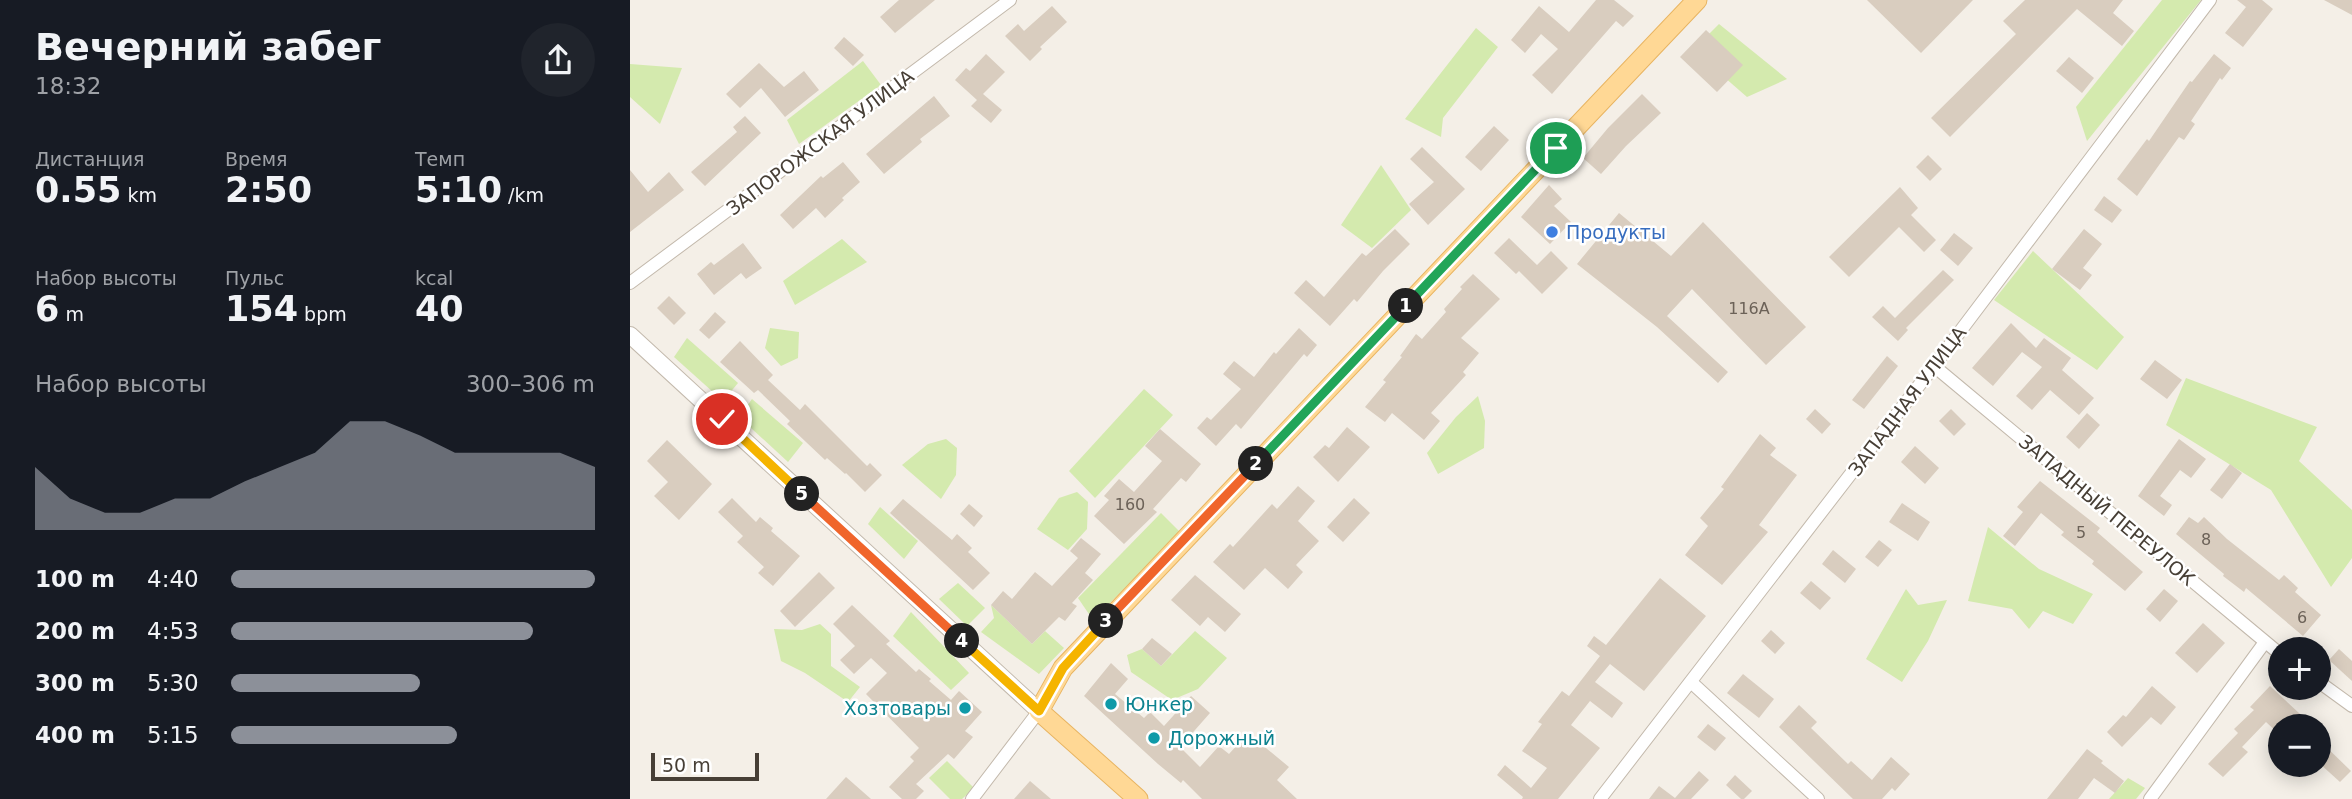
<!DOCTYPE html>
<html lang="ru">
<meta charset="utf-8">
<style>
body{margin:0;font-family:"DejaVu Sans",sans-serif;background:#20242c;color:#f1f3f6;height:100vh;display:flex;flex-direction:column;font-size:26px;white-space:nowrap}
*{box-sizing:border-box;margin:0}
p{font-size:23px;color:#9ea1a6}
.icon{flex:none;width:38px;height:38px;fill:none;stroke:currentColor;stroke-width:2;stroke-linecap:round;stroke-linejoin:round}
.map{position:relative;flex:1;overflow:hidden}
.drawer{display:flex;flex-direction:column;background:#171b24;width:630px}
.drawer>*{flex:none}
.fabs{position:absolute;left:1638px;top:637px;display:grid;gap:14px}
.fabs a{display:grid;place-items:center;width:63px;height:63px;border-radius:50%;background:#171b24;box-shadow:0 4px 18px #0003;font-size:35px}
.scale{position:absolute;left:21px;bottom:18px;width:108px;box-sizing:border-box;padding-left:7px;border:4px solid #473f36;border-top:0;font-size:19px;line-height:24px;white-space:nowrap;color:#473f36;-webkit-text-stroke:5px #fff;paint-order:stroke}
.pin{position:absolute;display:grid;place-items:center;width:60px;height:60px;color:#fff;margin:-30px;border:4px solid #fff;border-radius:50%;box-shadow:0 2px 7px #0007}
.km{position:absolute;width:35px;height:35px;margin:-18px;border-radius:50%;background:#222;color:#fff;font-size:19px;line-height:35px;text-align:center}
.round{display:grid;place-items:center;flex:none;width:74px;height:74px;border-radius:37px;background:#20242c}
.summary{display:flex;align-items:center;justify-content:space-between;height:119px;padding:0 35px}
h1{font-size:38px;font-weight:800;line-height:52px}
.metrics{display:grid;grid-template-columns:repeat(3,1fr);gap:10px;height:119px;padding:7px 35px}
.metrics div{display:grid;align-content:center}
.metrics b{font-size:35px;font-weight:800}
.metrics small{font-size:19px;font-weight:400}
.metrics p{font-size:19px}
.chart{height:196px;padding:14px 35px}
.chart p{display:flex;justify-content:space-between}
.chart svg{width:100%;height:126px;margin-top:7px;fill:#8c9099;opacity:.7}
ul{padding:0 35px;list-style:none;font-size:23px}
li{display:grid;grid-template-columns:112px 84px 1fr;align-items:center;height:52px}
li i{height:18px;border-radius:9px;background:#8c9099}
main{display:flex;flex:1;min-height:0}
.map>svg:first-child{display:block}
.green{fill:#d4eaae}
.building{fill:#d9cdbf}
.lines{fill:none;stroke-linecap:round;stroke-linejoin:round}
.minor-casing{stroke:#c3b9ac;stroke-width:14}
.tertiary-casing{stroke:#c3b9ac;stroke-width:18}
.primary-casing{stroke:#e8b461;stroke-width:21}
.minor{stroke:#fff;stroke-width:12}
.tertiary{stroke:#fff;stroke-width:16}
.primary{stroke:#ffd895;stroke-width:19}
.split-1-casing{stroke:#fff;stroke-width:14}
.split-2-casing{stroke:#fff;stroke-width:14}
.split-3-casing{stroke:#fff;stroke-width:14}
.split-4-casing{stroke:#fff;stroke-width:14}
.split-5-casing{stroke:#fff;stroke-width:14}
.split-6-casing{stroke:#fff;stroke-width:14}
.split-1{stroke:#22a559;stroke-width:9}
.split-2{stroke:#22a559;stroke-width:9}
.split-3{stroke:#f0652b;stroke-width:9}
.split-4{stroke:#f5b400;stroke-width:9}
.split-5{stroke:#f0652b;stroke-width:9}
.split-6{stroke:#f5b400;stroke-width:9}
.shop-dot{fill:#3f7fe0;stroke:#fff;stroke-width:2.5}
.culture-dot{fill:#0f9aa8;stroke:#fff;stroke-width:2.5}
.labels{text-anchor:middle;stroke-width:5;stroke-linejoin:round;paint-order:stroke}
.number-label{font-size:16px;fill:#6c6258}
.street-label{font-size:19px;fill:#473f36;stroke:#fff}
.shop-label{font-size:19px;fill:#366cbe;stroke:#fff;text-anchor:start}
.culture-label{font-size:19px;fill:#0d838f;stroke:#fff;text-anchor:start}
</style>
<main>
<section class="drawer">
<div class="summary"><div><h1>Вечерний забег</h1><p>18:32</p></div><a class="round"><svg class="icon" aria-label="share" viewBox="0 0 24 24"><path d="M12 15V3M7 8l5-5 5 5M5 13v7h14v-7"/></svg></a></div>
<div class="metrics">
<div><p>Дистанция</p><b>0.55<small> km</small></b></div>
<div><p>Время</p><b>2:50</b></div>
<div><p>Темп</p><b>5:10<small> /km</small></b></div>
</div>
<div class="metrics">
<div><p>Набор высоты</p><b>6<small> m</small></b></div>
<div><p>Пульс</p><b>154<small> bpm</small></b></div>
<div><p>kcal</p><b>40</b></div>
</div>
<div class="chart"><p><span>Набор высоты</span>300–306 m</p>
<svg viewBox="0 0 160 44" preserveAspectRatio="none"><path d="M0 44V22L10 33L20 38L30 38L40 33L50 33L60 27L70 22L80 17L90 6L100 6L110 11L120 17L130 17L140 17L150 17L160 22V44z"/></svg>
</div>
<ul>
<li><b>100 m</b>4:40<i style="width:100%"></i></li>
<li><b>200 m</b>4:53<i style="width:83%"></i></li>
<li><b>300 m</b>5:30<i style="width:52%"></i></li>
<li><b>400 m</b>5:15<i style="width:62%"></i></li>
</ul>
</section>
<div class="map">
<svg width="1722" height="799" viewBox="0 0 1722 799">
<rect width="100%" height="100%" fill="#f4efe7"/>
<g class="green">
<polygon points="1532,0 1571,0 1457,141 1446,107"/>
<polygon points="1089,24 1157,79 1117,97 1063,50"/>
<polygon points="846,28 868,47 813,118 811,137 775,119"/>
<polygon points="233,61 251,85 169,144 157,120"/>
<polygon points="0,64 52,68 30,124 0,97"/>
<polygon points="751,165 781,210 742,248 711,225"/>
<polygon points="212,239 237,262 165,305 153,281"/>
<polygon points="1403,251 1494,337 1467,370 1364,300"/>
<polygon points="140,328 169,332 168,358 151,366 135,348"/>
<polygon points="57,338 108,383 93,401 44,357"/>
<polygon points="1556,378 1687,427 1669,461 1722,510 1722,558 1701,587 1641,490 1536,425"/>
<polygon points="514,389 543,415 465,498 439,471"/>
<polygon points="848,396 855,421 854,448 808,474 797,453 826,417"/>
<polygon points="122,399 173,443 158,462 109,417"/>
<polygon points="316,439 327,448 326,475 311,499 272,465 298,444"/>
<polygon points="447,492 458,502 457,529 438,550 407,529 429,498"/>
<polygon points="250,507 288,541 274,559 238,524"/>
<polygon points="531,513 550,532 463,620 448,598"/>
<polygon points="1358,527 1409,569 1463,594 1443,624 1413,611 1399,629 1382,609 1338,601"/>
<polygon points="328,583 355,608 337,626 309,599"/>
<polygon points="1276,589 1288,605 1317,600 1298,641 1272,682 1236,659"/>
<polygon points="361,605 402,644 415,631 434,648 409,674 351,632 364,618"/>
<polygon points="281,612 339,673 321,690 263,636"/>
<polygon points="190,624 201,634 201,666 230,687 218,702 175,673 151,661 144,629 172,630"/>
<polygon points="565,631 597,658 568,689 542,700 501,672 497,655 512,649 531,666"/>
<polygon points="317,761 344,788 332,799 320,799 299,778"/>
<polygon points="1498,778 1515,788 1506,799 1479,799"/>
</g>
<g class="building">
<polygon points="269,0 305,0 265,33 250,17"/>
<polygon points="966,0 984,0 1004,16 993,27 986,21 922,94 902,75 928,49 911,34 895,53 881,40 909,6 939,32"/>
<polygon points="1237,0 1343,0 1291,53"/>
<polygon points="1395,0 1493,0 1483,13 1504,31 1492,46 1447,9 1320,137 1301,118 1386,34 1373,21"/>
<polygon points="1607,0 1632,0 1643,9 1613,47 1595,33 1616,7"/>
<polygon points="1694,0 1722,0 1722,15"/>
<polygon points="422,6 437,22 410,47 412,49 400,61 375,36 388,24 394,31"/>
<polygon points="1076,30 1113,65 1087,92 1050,57"/>
<polygon points="214,37 234,55 223,66 204,48"/>
<polygon points="356,54 375,72 353,94 372,110 361,123 341,106 347,100 325,80 336,68 340,71"/>
<polygon points="1584,54 1601,68 1592,80 1590,78 1561,121 1565,124 1554,140 1549,137 1507,196 1487,179 1517,139 1519,141 1560,81 1562,82"/>
<polygon points="1439,57 1464,78 1452,93 1426,71"/>
<polygon points="129,63 154,87 174,71 189,90 155,117 131,88 110,108 96,94"/>
<polygon points="1012,94 1031,113 996,146 971,174 953,158 978,128"/>
<polygon points="304,96 320,116 290,139 292,142 254,174 236,154"/>
<polygon points="115,116 131,133 75,186 61,172 107,132 103,127"/>
<polygon points="864,126 879,140 851,171 835,157"/>
<polygon points="792,147 835,189 798,225 779,204 804,182 780,159"/>
<polygon points="1298,155 1312,169 1300,181 1286,167"/>
<polygon points="213,162 230,182 212,198 214,200 195,218 186,208 163,229 150,215 191,176 193,178"/>
<polygon points="0,170 18,192 39,172 54,190 0,232"/>
<polygon points="919,185 932,199 924,206 941,222 920,244 891,217"/>
<polygon points="1270,187 1288,208 1281,215 1306,240 1294,252 1269,227 1219,277 1199,257"/>
<polygon points="1474,196 1492,210 1482,223 1464,210"/>
<polygon points="989,213 1041,256 1073,222 1176,327 1136,365 1062,289 1037,316 1098,372 1088,383 1027,327 947,264"/>
<polygon points="765,229 780,244 753,271 727,302 724,299 700,326 664,293 676,280 694,297 732,253 736,256"/>
<polygon points="1454,229 1472,244 1453,268 1462,275 1450,290 1422,269"/>
<polygon points="1324,233 1343,248 1328,266 1310,250"/>
<polygon points="879,238 907,265 921,251 938,268 912,294 889,271 886,274 864,253"/>
<polygon points="113,243 132,268 116,279 111,273 84,295 67,274 81,262 84,265"/>
<polygon points="1313,270 1324,280 1276,328 1278,330 1268,341 1242,317 1253,306 1265,318"/>
<polygon points="843,274 870,299 831,338 849,353 833,372 836,375 801,413 810,421 794,440 762,413 755,422 735,407 756,382 753,380 772,357 770,356 786,334 792,339 816,312 814,309 832,289 830,287"/>
<polygon points="39,296 56,313 44,325 27,308"/>
<polygon points="85,312 96,322 79,339 69,330"/>
<polygon points="1381,323 1406,348 1414,338 1441,358 1432,370 1464,398 1449,415 1420,390 1402,410 1386,396 1412,367 1392,352 1363,386 1342,368"/>
<polygon points="669,328 687,345 677,357 674,354 611,429 606,424 586,446 567,428 577,417 581,420 611,389 593,374 604,361 624,377 644,352 646,354"/>
<polygon points="110,341 143,375 138,380 170,410 175,404 237,466 240,463 252,475 235,492 216,473 215,474 197,458 195,460 157,424 160,421 128,390 124,393 90,362"/>
<polygon points="1257,356 1268,366 1234,409 1222,400"/>
<polygon points="1525,360 1552,380 1537,399 1510,379"/>
<polygon points="1185,409 1201,424 1192,434 1176,419"/>
<polygon points="1321,409 1336,424 1324,436 1309,421"/>
<polygon points="1457,413 1470,425 1449,449 1436,437"/>
<polygon points="717,427 740,447 708,482 683,457 695,445 699,448"/>
<polygon points="530,429 571,464 556,482 551,478 523,509 527,512 494,544 464,516 479,500 474,496 489,479 504,492 532,461 515,446"/>
<polygon points="1130,434 1146,448 1140,455 1167,475 1129,525 1138,532 1092,585 1055,555 1078,526 1070,518 1094,489 1091,487"/>
<polygon points="1549,439 1576,459 1561,478 1550,470 1530,496 1542,505 1534,516 1508,496"/>
<polygon points="37,440 82,484 49,520 24,496 38,482 17,461"/>
<polygon points="1285,446 1309,468 1295,484 1271,462"/>
<polygon points="1600,464 1612,473 1592,499 1580,490"/>
<polygon points="1410,481 1470,528 1467,532 1513,572 1495,591 1462,564 1464,561 1431,535 1434,532 1411,513 1385,546 1373,536 1393,512 1387,507"/>
<polygon points="668,486 685,501 668,521 689,541 666,565 673,572 658,589 635,568 614,590 583,562 600,544 603,547 642,504 647,509"/>
<polygon points="102,498 126,522 130,517 143,528 141,531 170,556 143,586 128,573 134,567 107,542 113,536 88,512"/>
<polygon points="724,498 740,513 713,542 697,527"/>
<polygon points="273,499 322,540 327,534 342,548 338,552 360,573 343,590 260,513"/>
<polygon points="1272,503 1300,522 1288,541 1259,522"/>
<polygon points="339,504 353,516 344,527 330,514"/>
<polygon points="1559,517 1568,523 1574,517 1597,539 1649,580 1654,575 1668,588 1665,592 1691,615 1673,636 1616,588 1614,592 1593,576 1594,574 1546,534"/>
<polygon points="451,538 471,554 455,573 463,580 442,603 447,606 435,621 429,617 402,644 361,605 373,591 382,599 405,572 422,586 448,558 440,551"/>
<polygon points="1249,540 1262,550 1248,567 1235,557"/>
<polygon points="1203,550 1226,569 1215,583 1192,564"/>
<polygon points="189,572 205,588 165,627 150,611"/>
<polygon points="565,575 611,614 595,632 578,617 570,626 541,600"/>
<polygon points="1030,578 1076,616 1014,691 980,664 965,682 993,703 982,718 960,701 941,725 970,748 928,799 892,799 893,797 867,775 875,765 901,788 917,768 892,751 912,724 908,722 932,691 939,696 970,656 957,646 964,636 976,645"/>
<polygon points="1181,581 1201,598 1190,610 1170,593"/>
<polygon points="1534,589 1548,601 1530,622 1516,609"/>
<polygon points="222,605 260,641 256,644 286,672 289,669 301,679 299,681 321,700 329,691 352,712 335,731 343,737 324,759 318,754 286,784 294,791 286,799 272,799 259,787 284,761 280,757 289,748 236,694 257,673 241,658 224,674 210,660 225,646 203,624"/>
<polygon points="1573,623 1595,643 1567,673 1545,653"/>
<polygon points="1141,630 1155,643 1145,654 1131,641"/>
<polygon points="522,638 542,654 531,666 512,649"/>
<polygon points="1709,649 1722,661 1722,681 1699,660"/>
<polygon points="481,663 498,679 485,694 514,718 520,712 534,726 561,696 580,713 550,747 570,767 589,746 599,754 618,733 659,767 647,780 667,799 572,799 553,780 551,783 528,764 454,696"/>
<polygon points="1113,674 1144,699 1129,718 1097,693"/>
<polygon points="1522,686 1546,707 1531,725 1521,717 1492,747 1477,732 1493,715 1496,717"/>
<polygon points="1640,686 1683,726 1650,726 1650,735 1636,722 1612,747 1618,752 1593,777 1578,764 1608,733 1604,729 1624,710 1620,707"/>
<polygon points="1169,705 1187,722 1181,728 1218,764 1221,761 1242,780 1261,757 1280,774 1265,791 1262,788 1252,799 1223,799 1149,727"/>
<polygon points="1078,724 1096,738 1085,751 1067,737"/>
<polygon points="1689,740 1721,771 1710,782 1689,763"/>
<polygon points="1457,749 1473,761 1471,763 1494,781 1485,793 1464,778 1448,799 1417,799"/>
<polygon points="1069,771 1079,780 1061,799 1019,799 1029,786 1045,798"/>
<polygon points="1105,775 1122,791 1114,799 1111,799 1096,785"/>
<polygon points="216,777 241,799 196,799"/>
<polygon points="400,781 421,799 384,799"/>
</g>
<g class="lines">
<g class="minor-casing">
<g id="minor">
<polyline points="0,283 380,0"/>
<polyline points="1304,366 1650,654"/>
<polyline points="1061,682 1188,799"/>
<polyline points="1689,682 1722,706"/>
<polyline points="342,799 409,711"/>
<polyline points="970,799 1304,366 1580,0"/>
<polyline points="1520,799 1635,642"/>
</g>
</g>
<g class="tertiary-casing">
<polyline id="tertiary" points="0,335 409,711"/>
</g>
<g class="primary-casing">
<polyline id="primary" points="508,799 409,711 433,668 1067,0"/>
</g>
<use href="#minor" class="minor"/>
<use href="#tertiary" class="tertiary"/>
<use href="#primary" class="primary"/>
</g>
<g class="lines">
<g class="split-1-casing">
<polyline id="split-1" points="776,306 926,148"/>
</g>
<g class="split-2-casing">
<polyline id="split-2" points="626,464 776,306"/>
</g>
<g class="split-3-casing">
<polyline id="split-3" points="476,621 626,464"/>
</g>
<g class="split-4-casing">
<polyline id="split-4" points="332,641 409,711 433,668 476,621"/>
</g>
<g class="split-5-casing">
<polyline id="split-5" points="172,494 332,641"/>
</g>
<g class="split-6-casing">
<polyline id="split-6" points="92,419 172,494"/>
</g>
<use href="#split-1" class="split-1"/>
<use href="#split-2" class="split-2"/>
<use href="#split-3" class="split-3"/>
<use href="#split-4" class="split-4"/>
<use href="#split-5" class="split-5"/>
<use href="#split-6" class="split-6"/>
</g>
<circle class="shop-dot" cx="922" cy="232" r="7"/>
<g class="culture-dot">
<circle cx="481" cy="704" r="7"/>
<circle cx="335" cy="708" r="7"/>
<circle cx="524" cy="738" r="7"/>
</g>
<g class="labels">
<g class="number-label">
<text x="1119" y="314">116А</text>
<text x="500" y="510">160</text>
<text x="1451" y="538">5</text>
<text x="1576" y="545">8</text>
<text x="1672" y="623">6</text>
</g>
<g class="street-label">
<text transform="translate(190 142) rotate(-37)" y="7">ЗАПОРОЖСКАЯ УЛИЦА</text>
<text transform="translate(1277 401) rotate(-53)" y="7">ЗАПАДНАЯ УЛИЦА</text>
<text transform="translate(1477 510) rotate(40)" y="7">ЗАПАДНЫЙ ПЕРЕУЛОК</text>
</g>
<g class="shop-label">
<text x="936" y="239">Продукты</text>
</g>
<g class="culture-label">
<text x="495" y="711">Юнкер</text>
<text x="321" y="715" text-anchor="end">Хозтовары</text>
<text x="538" y="745">Дорожный</text>
</g>
</g>
</svg>
<div class="fabs">
<a>+</a>
<a>−</a>
</div>
<div class="scale">50 m</div>
<div class="pin" style="left:926px;top:148px;background:#1e9e55"><svg class="icon" aria-label="arrive" viewBox="0 0 24 24"><path d="M6 21V4h12l-3 4 3 4H6"/></svg></div>
<div class="pin" style="left:92px;top:419px;background:#d93025"><svg class="icon" aria-label="check" viewBox="0 0 24 24"><path d="M5 12l5 5 9-10"/></svg></div>
<b class="km" style="left:776px;top:306px">1</b>
<b class="km" style="left:626px;top:464px">2</b>
<b class="km" style="left:476px;top:621px">3</b>
<b class="km" style="left:332px;top:641px">4</b>
<b class="km" style="left:172px;top:494px">5</b>
</div>
</main>
